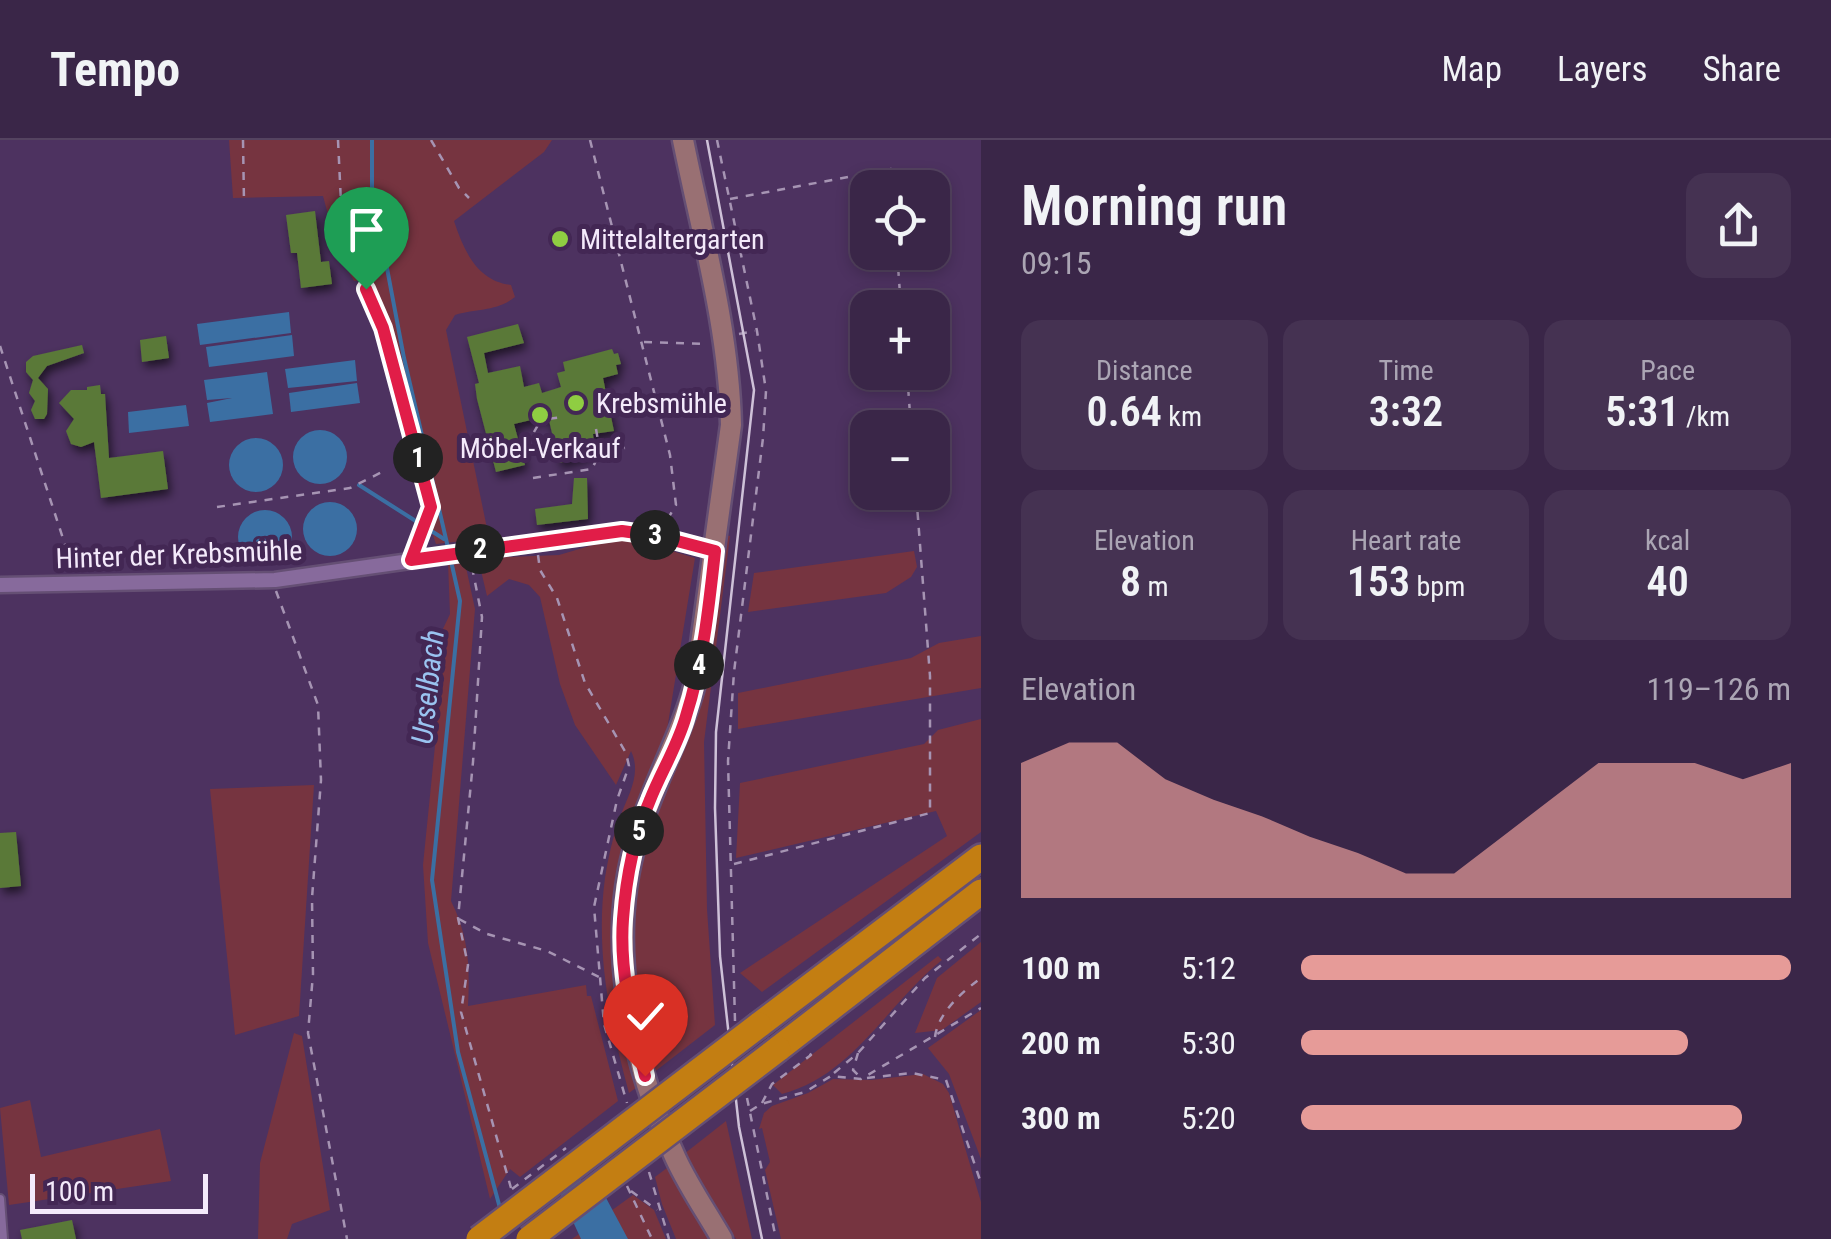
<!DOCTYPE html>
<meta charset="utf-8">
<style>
body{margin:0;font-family:"Roboto Condensed",sans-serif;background:#453252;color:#f1f3f6;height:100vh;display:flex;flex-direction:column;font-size:38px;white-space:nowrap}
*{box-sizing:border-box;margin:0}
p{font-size:32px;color:#aba5b4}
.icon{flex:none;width:55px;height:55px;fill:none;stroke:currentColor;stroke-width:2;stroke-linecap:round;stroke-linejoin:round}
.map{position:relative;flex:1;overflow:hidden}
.drawer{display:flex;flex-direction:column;background:#3a2648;width:850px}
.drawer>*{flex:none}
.tools{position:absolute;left:850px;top:30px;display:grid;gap:20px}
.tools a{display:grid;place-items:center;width:100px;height:100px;border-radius:20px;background:#3a2648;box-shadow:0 5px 15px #0003,0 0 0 2px #544360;font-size:50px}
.scale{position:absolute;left:30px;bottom:25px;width:178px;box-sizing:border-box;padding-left:10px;border:5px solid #f4eafb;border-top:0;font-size:28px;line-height:35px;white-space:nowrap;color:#f4eafb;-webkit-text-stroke:8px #432754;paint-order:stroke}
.pin{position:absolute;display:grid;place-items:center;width:85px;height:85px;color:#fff;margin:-102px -42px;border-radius:50% 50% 50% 0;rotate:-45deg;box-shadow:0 0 10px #0007}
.pin .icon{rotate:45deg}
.km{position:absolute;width:50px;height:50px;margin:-25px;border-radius:50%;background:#222;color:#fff;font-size:28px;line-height:50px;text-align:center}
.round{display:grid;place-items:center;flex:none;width:105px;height:105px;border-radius:20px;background:#453252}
.head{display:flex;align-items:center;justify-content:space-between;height:170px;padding:0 40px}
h1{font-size:55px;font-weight:600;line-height:75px}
.stats{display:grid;grid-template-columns:repeat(3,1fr);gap:15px;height:170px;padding:10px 40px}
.stats div{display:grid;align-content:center;border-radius:20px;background:#453252;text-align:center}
.stats b{font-size:42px;font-weight:600}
.stats small{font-size:28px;font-weight:400}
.stats p{font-size:28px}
.chart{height:280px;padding:20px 40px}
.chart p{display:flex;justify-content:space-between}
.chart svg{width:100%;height:180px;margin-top:10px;fill:#e69b98;opacity:.7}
ul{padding:0 40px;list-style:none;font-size:32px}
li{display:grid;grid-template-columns:160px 120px 1fr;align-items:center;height:75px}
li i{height:25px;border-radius:12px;background:#e69b98}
header{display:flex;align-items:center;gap:60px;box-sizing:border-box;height:140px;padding:0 50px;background:#3a2648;border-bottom:2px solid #544360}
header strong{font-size:48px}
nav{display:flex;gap:55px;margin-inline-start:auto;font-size:35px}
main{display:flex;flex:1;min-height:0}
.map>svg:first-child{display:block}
.green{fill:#763440}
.water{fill:#3b6fa3}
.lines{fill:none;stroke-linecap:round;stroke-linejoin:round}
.stream{stroke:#3b6fa3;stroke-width:4}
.building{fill:#5a7938;filter:url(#shadow)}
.service-casing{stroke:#654f74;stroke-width:12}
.minor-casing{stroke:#654f74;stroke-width:19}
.secondary-casing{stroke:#654f74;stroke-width:25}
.motorway-casing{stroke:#654f74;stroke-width:30}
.path{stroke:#a694b3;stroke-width:2.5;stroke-dasharray:8 8;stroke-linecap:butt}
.service{stroke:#876a9c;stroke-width:8}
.minor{stroke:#876a9c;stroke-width:14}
.secondary{stroke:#997073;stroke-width:20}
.motorway{stroke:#c37e12;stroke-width:25}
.tram{stroke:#cec1d8;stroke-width:2.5}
.motorway-bridge-casing{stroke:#654f74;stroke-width:30;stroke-linecap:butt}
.motorway-bridge{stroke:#c37e12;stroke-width:25}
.route-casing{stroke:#fff;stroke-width:20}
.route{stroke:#e11d48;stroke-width:12}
.poi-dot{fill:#8fcd42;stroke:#432754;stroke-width:4}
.labels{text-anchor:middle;stroke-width:10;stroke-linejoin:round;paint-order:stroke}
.poi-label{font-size:28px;fill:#f4eafb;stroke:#432754;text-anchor:start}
.street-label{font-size:28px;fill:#f4eafb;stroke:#432754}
.water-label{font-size:30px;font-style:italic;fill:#9ac3f0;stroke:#432754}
</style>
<header>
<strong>Tempo</strong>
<nav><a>Map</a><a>Layers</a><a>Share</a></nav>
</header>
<main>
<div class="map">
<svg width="981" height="1099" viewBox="0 0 981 1099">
<defs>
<filter id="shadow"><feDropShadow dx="3" dy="5.5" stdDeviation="5" flood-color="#0009"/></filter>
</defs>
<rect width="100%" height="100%" fill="#4d3260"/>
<g class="green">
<path d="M229,0h323l-8,12 -90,69c10,30 23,60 57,64l4,12c-19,15 -37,11 -60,18l-9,15 43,208 -53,6c-30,-84 -46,-167 -60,-254l-7,-11 -15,2 -15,-26 -16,-59 -90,2z"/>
<polygon points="725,395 730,396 704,602 707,769 715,885 653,933 635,852 630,789 639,712 705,539"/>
<path d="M623,396l72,22 -30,184 -46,137 22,205 -12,9c-19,-70 -34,-142 -24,-215 3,-20 8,-42 15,-61 8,-22 22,-43 11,-66l-15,34 -41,-60 -15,-41 -20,-87 -11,-12 -20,-6 -22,17 -9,-38 81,-3z"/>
<polygon points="914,411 917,427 911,437 886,453 748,472 754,433"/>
<path d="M464,418l11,51 -24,292c18,36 19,66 17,105l118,-21 1,11h4l27,105 -98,76 -10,-8 -20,30 -62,-256 -5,-78 14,-139 -8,-48 3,-26 18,-38 -2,-51z"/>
<polygon points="981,496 981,548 738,589 738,553 911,518 939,503"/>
<polygon points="981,579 981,692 762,852 740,833 947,696 936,671 736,718 740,643 924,604 938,590"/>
<polygon points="314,645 299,876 235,895 210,649"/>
<polygon points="981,802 981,862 942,890 915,893 937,838"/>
<path d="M938,816l4,4c-55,44 -88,115 -160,134l-9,-9z"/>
<polygon points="981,870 981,1019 949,934 928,908"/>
<polygon points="294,893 302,896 330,1070 292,1084 287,1099 258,1099 260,1023"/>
<polygon points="923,934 943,944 949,953 981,1062 981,1099 781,1099 765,1030 770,1022 762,988 759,989 764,973 772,966 808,953 833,939 871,940"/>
<polygon points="30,960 41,1017 160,989 171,1041 9,1065 0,968"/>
<polygon points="726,981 752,1099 736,1099 720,1076 717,1078 684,1014"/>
<polygon points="671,1025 712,1099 676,1099 662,1064 655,1037"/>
<polygon points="633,1055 654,1070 666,1099 572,1099"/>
</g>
<g class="water">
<polygon points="289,172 291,193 200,205 197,184"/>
<polygon points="292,195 294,216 209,227 206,207"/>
<polygon points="355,220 357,241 288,248 285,229"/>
<polygon points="267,232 273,274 210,282 207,263 232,258 207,260 204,240"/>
<polygon points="357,243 360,263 291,272 289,253"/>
<polygon points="186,265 189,286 129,293 128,272"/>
<circle cx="320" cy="317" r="27"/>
<circle cx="256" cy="325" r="27"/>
<circle cx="330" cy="389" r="27"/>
<circle cx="265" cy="397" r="27"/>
<polygon points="571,1034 605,1056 628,1099 581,1099 558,1049"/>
</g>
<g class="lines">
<g class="stream">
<polyline points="372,0 372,49 404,218 449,412"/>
<polyline points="359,345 444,399"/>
<polyline points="451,421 460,461 432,740 458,912 501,1072"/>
</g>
</g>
<g class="building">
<polygon points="315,71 321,122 329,121 332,144 301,148 297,113 291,113 286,75"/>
<polygon points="518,184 524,203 484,213 488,233 520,226 524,247 539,243 542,253 561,247 557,233 565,231 563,222 612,209 614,214 618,213 621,224 616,225 618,234 603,238 614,291 593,294 594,303 588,315 559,323 548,276 514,284 525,325 496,332 477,259 475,244 479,243 467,197"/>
<polygon points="166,196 169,218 142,222 140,200"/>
<polygon points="82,205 84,213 47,226 38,238 48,249 47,274 44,279 35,279 31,270 35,261 29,253 33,240 26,232 26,222 33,216"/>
<polygon points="100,245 101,254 105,254 109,318 163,311 168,349 101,358 94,302 81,307 71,304 66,291 74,279 59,263 71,250 87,250 87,247"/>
<polygon points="574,338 587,338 588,379 537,385 535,369 572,364"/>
<polygon points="16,692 21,746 0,748 0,693"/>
<polygon points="72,1080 76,1099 22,1099 20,1090"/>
</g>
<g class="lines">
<g class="service-casing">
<polyline id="service" points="0,1059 3,1099"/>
</g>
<g class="minor-casing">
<polyline id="minor" points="0,445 275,440 622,391 658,396 715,411"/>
</g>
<g class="secondary-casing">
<path id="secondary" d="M683,0c19,94 46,189 48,285l-35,255c-14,55 -43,103 -59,158 -32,104 -6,224 39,321 13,28 31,54 46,80"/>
</g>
<g class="motorway-casing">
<g id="motorway">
<polyline points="759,885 981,717"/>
<polyline points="778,909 981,752"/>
</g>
</g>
<g class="path">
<polyline points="243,0 244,63"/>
<polyline points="338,0 343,104 350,126 366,149 383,188 431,367 417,405"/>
<polyline points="431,0 459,48 469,58"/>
<polyline points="590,0 670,315 676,365 664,385"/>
<polyline points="717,0 757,191 766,251 763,298 734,532 728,621 735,881"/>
<polyline points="730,59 891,29 892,48"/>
<polyline points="897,112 901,168"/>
<polyline points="739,194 755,191"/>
<polyline points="644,202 706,204"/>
<polyline points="0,206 74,432"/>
<polyline points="907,232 911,288"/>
<polyline points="596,289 600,312 625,308"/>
<polyline points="534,292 542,278 547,285 548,279 562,277"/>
<polyline points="533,338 592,329 600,312"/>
<polyline points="217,367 350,348 386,330"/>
<polyline points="538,415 540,430 557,458 585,543 626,613 629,626 617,660 594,767 604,884 627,963"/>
<polyline points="472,427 482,477 473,622 458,778 468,825 461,872 511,1048"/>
<polyline points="276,451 318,565 321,640 312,758 313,834 308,893 347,1099"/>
<polyline points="734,724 930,673 930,536 916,352"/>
<polyline points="459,779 487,794 547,811 599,837"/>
<path d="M935,897c3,-24 27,-45 46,-59"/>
<polyline points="858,913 853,930 860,937"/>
<polyline points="834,933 858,913 925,838 981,794"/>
<polyline points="867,938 912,933 946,940 981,1043"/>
<polyline points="747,958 776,1099"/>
<polyline points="762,963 772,944 811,915 807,910"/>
<polyline points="750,971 761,964 805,952 831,936 861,939 981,868"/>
<polyline points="649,1032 669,1099"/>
<polyline points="627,1046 652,1099"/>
<polyline points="512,1049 566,1008"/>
<polyline points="631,1051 657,1070"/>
</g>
<use href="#service" class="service"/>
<use href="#minor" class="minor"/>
<use href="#secondary" class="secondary"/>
<use href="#motorway" class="motorway"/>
<polyline class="tram" points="707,0 754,250 716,592 715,668 720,816 739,987 762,1099"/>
<g class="motorway-bridge-casing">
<g id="motorway-bridge">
<polyline points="479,1099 759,885"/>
<polyline points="529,1099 778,909"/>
</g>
</g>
<use href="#motorway-bridge" class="motorway-bridge"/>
</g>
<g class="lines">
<g class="route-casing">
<path id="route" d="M366,149l17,39 48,179 -20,53 211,-29 36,5 57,15c-6,55 -12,112 -29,165 -8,29 -25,56 -36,84 -16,37 -24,78 -27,119 -4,53 10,106 22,157"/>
</g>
<use href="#route" class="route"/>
</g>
<g class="poi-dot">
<circle cx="560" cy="99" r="10"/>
<circle cx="576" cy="263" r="10"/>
<circle cx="540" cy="275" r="10"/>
</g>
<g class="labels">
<g class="poi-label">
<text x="580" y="109">Mittelaltergarten</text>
<text x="596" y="273">Krebsmühle</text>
<text x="540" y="318" text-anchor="middle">Möbel-Verkauf</text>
</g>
<g class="street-label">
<text transform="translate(179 414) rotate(-2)" y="10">Hinter der Krebsmühle</text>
</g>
<g class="water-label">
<text transform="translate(428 547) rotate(-84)" y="10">Urselbach</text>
</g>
</g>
</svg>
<div class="tools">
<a><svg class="icon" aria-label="locate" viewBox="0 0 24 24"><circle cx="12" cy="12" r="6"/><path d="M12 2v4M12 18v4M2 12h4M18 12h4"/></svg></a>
<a>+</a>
<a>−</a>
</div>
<div class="scale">100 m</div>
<div class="pin" style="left:366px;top:149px;background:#1e9e55"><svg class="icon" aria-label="arrive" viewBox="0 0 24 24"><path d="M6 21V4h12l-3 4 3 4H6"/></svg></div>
<div class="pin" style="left:645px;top:936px;background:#d93025"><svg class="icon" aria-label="check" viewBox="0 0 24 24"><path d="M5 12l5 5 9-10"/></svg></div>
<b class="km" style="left:418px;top:318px">1</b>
<b class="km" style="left:480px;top:409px">2</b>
<b class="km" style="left:655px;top:395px">3</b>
<b class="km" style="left:699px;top:525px">4</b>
<b class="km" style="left:639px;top:691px">5</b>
</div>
<section class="drawer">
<div class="head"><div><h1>Morning run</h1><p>09:15</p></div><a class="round"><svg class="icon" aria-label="share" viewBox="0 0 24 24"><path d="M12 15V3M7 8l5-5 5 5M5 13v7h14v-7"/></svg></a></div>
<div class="stats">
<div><p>Distance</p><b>0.64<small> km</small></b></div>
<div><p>Time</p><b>3:32</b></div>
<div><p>Pace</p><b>5:31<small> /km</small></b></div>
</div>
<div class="stats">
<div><p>Elevation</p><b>8<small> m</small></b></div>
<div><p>Heart rate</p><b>153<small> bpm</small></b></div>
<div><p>kcal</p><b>40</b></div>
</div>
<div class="chart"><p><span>Elevation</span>119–126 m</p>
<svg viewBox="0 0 160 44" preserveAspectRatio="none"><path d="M0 44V11L10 6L20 6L30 15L40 20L50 24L60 29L70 33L80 38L90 38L100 29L110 20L120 11L130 11L140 11L150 15L160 11V44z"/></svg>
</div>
<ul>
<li><b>100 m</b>5:12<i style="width:100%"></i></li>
<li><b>200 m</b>5:30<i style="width:79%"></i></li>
<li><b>300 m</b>5:20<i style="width:90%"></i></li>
</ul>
</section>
</main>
